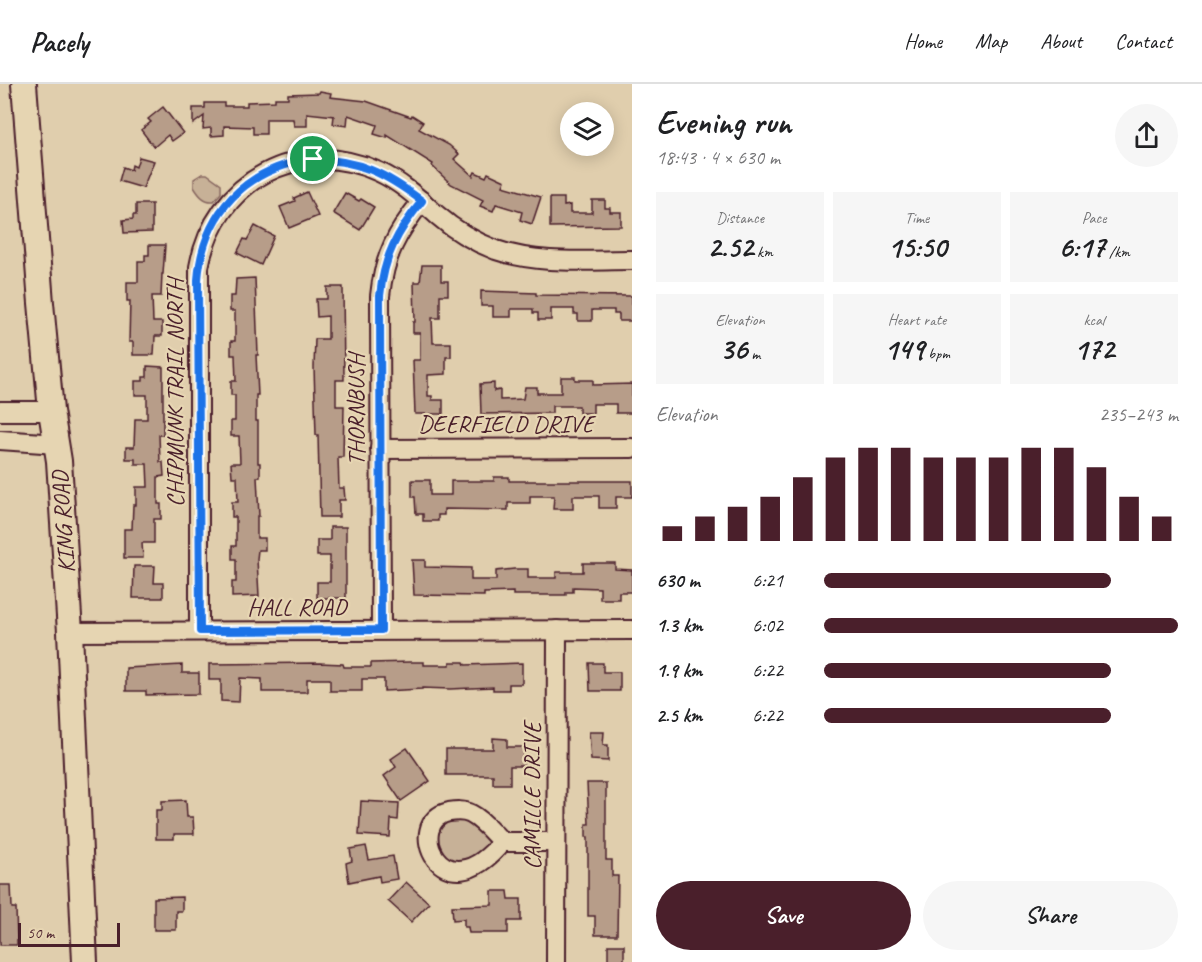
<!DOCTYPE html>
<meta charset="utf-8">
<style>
body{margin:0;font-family:Caveat,sans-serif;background:#f6f6f6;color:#202124;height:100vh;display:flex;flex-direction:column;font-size:22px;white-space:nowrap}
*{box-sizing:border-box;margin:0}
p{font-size:20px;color:#757577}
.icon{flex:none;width:33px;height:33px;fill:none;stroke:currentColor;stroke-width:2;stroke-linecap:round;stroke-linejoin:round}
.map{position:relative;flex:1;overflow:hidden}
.side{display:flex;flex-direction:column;background:#fff;width:570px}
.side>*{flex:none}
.controls{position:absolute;left:560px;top:18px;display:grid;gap:12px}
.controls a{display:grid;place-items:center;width:54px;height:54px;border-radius:50%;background:#fff;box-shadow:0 3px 15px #0003;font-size:30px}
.scale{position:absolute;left:18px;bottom:15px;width:102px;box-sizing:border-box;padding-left:6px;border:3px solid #4a1f2b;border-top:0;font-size:16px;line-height:21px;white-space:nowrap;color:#4a1f2b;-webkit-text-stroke:4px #e6d5b2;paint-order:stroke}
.pin{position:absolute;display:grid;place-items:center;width:51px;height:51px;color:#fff;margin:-26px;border:3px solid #fff;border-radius:50%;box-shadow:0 2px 6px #0007}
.round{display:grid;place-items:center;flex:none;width:63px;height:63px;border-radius:32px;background:#f6f6f6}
.overview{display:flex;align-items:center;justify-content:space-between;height:102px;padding:0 24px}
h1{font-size:33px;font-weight:600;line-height:45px}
.figures{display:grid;grid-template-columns:repeat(3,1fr);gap:9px;height:102px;padding:6px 24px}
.figures div{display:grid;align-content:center;border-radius:0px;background:#f6f6f6;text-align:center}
.figures b{font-size:30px;font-weight:600}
.figures small{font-size:16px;font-weight:400}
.figures p{font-size:16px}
.chart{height:168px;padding:12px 24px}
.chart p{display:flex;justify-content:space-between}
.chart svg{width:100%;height:108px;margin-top:6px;stroke:#4a1f2b;stroke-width:6}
.primary-button{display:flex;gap:12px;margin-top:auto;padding:12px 24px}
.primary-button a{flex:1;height:69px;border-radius:36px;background:#4a1f2b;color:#fff;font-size:24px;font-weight:600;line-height:69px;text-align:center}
.primary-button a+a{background:#f6f6f6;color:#202124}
ul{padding:0 24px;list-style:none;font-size:20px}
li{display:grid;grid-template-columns:96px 72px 1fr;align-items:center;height:45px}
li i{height:15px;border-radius:8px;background:#4a1f2b}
header{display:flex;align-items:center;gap:36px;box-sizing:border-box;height:84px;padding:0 30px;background:#fff;border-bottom:2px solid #e0e0e0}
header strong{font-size:28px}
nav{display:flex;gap:33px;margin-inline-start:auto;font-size:21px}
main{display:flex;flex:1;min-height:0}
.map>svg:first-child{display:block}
.green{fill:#c7b197;stroke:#886861;stroke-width:1.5}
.building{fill:#b79d89;stroke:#4a1f2b;stroke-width:1.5}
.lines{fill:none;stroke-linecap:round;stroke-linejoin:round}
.minor-casing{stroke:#4a1f2b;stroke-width:22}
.major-casing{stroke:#4a1f2b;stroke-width:28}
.minor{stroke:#e6d5b2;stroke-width:18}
.major{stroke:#e6d5b2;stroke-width:24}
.route-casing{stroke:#fff;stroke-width:12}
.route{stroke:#1a73e8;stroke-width:8}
.labels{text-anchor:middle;stroke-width:4.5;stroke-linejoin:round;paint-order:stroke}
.street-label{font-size:24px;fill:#4a1f2b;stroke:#e6d5b2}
</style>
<header>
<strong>Pacely</strong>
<nav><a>Home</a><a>Map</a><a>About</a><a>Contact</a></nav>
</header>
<main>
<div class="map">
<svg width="632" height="878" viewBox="0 0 632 878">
<rect width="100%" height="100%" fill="#e0cead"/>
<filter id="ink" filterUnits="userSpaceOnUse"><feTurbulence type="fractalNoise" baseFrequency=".0167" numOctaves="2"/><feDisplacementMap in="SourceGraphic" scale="12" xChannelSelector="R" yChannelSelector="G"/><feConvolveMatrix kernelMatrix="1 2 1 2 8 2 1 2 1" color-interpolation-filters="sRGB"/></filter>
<g filter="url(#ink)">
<g class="green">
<path d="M202,90h5l14,10v9l-7,8c-10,1 -15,-6 -20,-14v-8z"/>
<polygon points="468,736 490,759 472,775 458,779 441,772 435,757 440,742 448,737"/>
</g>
<g class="building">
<polygon points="320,7 331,9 330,13 366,17 411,33 412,31 423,38 419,45 449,61 459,70 454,75 473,92 475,88 486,93 488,89 505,97 503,102 541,113 532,140 520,136 522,128 496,120 493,127 480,122 483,116 451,100 432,82 433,80 387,51 387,54 374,50 377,41 348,31 347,42 333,40 334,32 307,29 307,42 294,42 293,35 266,35 266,50 253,50 253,43 224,42 224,51 211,52 211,44 203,45 204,32 193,40 193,24 205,24 205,19 224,19 224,22 247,22 247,18 275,17 275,14 288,14 288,10 319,9"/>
<polygon points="163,23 183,49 172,57 168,51 154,63 141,46 151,38 148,35"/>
<polygon points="139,73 154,77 143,104 119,97 123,83 131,86 132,81 136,83"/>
<polygon points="307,108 318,132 289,144 280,123 295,117 294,114"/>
<polygon points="345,109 359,117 361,115 374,123 360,146 333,129"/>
<polygon points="550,114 564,114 564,122 570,121 570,129 592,129 592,116 605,116 605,124 610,124 610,128 621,128 621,142 550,143"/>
<polygon points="136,120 152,120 152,148 124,149 123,136 133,135 133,131 136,131"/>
<polygon points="255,142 274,152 261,181 237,169 244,155 247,156"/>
<polygon points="149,161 165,161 163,190 162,190 161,212 152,212 153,238 162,238 162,252 155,252 154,271 133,271 133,258 129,258 130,217 127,217 127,198 138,198 138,177 145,177 145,171 149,171"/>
<polygon points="422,181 441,181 441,197 448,197 448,211 440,211 440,234 432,234 433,259 451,259 451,273 446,273 446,290 428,291 428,312 432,312 432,316 443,316 443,330 415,330 413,276 420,276 420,249 413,249 413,238 415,238 414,198 420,198"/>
<polygon points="255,194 258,271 256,271 258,311 256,311 256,337 258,337 258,379 260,379 260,393 257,393 259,432 257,432 257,454 265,454 265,466 258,466 257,475 259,512 232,513 232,498 236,498 236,475 232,475 232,462 236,462 236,433 232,433 232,418 238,418 237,393 232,393 231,379 240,379 239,352 231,352 231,337 235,337 235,311 231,311 231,297 236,297 235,271 231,271 231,257 235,257 235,227 230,227 230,212 235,212 236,195"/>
<polygon points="327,203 343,203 344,296 336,296 336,322 344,322 343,373 338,373 339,404 344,404 345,416 339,416 339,433 320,433 318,351 316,351 314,283 315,255 328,255 328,232 317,233 316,215 327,215"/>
<polygon points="481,207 536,209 536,211 632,212 632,237 619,237 619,230 614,230 614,226 592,226 592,237 578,237 578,230 574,230 574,225 551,225 551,236 538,236 538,229 533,229 533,225 511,225 511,233 493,233 493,222 481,222"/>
<polygon points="147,282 163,283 163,351 159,351 160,378 163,378 164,392 158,393 158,420 161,420 161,435 154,435 154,459 142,459 143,474 124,474 124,445 132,445 133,421 136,421 136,403 148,403 147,380 135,380 135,375 126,375 126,363 134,363 135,335 147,335 147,311 135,311 135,297 143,297 143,293 147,293"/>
<polygon points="561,293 575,293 575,296 593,296 593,301 632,300 632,329 616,329 616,320 593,320 593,329 579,329 579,322 552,322 552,329 481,330 480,300 494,299 494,307 500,306 500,316 523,315 525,303 537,303 537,309 561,309"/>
<polygon points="494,393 509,393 509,397 632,397 632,413 616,413 616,424 599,424 599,412 573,412 573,425 553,425 554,412 530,412 530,419 508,419 508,426 444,425 444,431 438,431 438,437 423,437 423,430 416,430 415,413 412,413 412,396 430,396 430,411 451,411 451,397 494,397"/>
<polygon points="330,443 346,443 346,514 317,514 317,498 330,498 330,472 317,472 317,456 330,456"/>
<polygon points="412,476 425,476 425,483 471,484 471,496 496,496 496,487 514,485 528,485 528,494 556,494 556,488 583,488 583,479 615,479 615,485 632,486 632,508 619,508 619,515 600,515 600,504 573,503 573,508 566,508 566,511 513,511 513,508 484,509 484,512 414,511"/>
<polygon points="134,482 155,482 154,499 163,499 163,514 133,514"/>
<polygon points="410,578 424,578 424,581 450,581 450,578 464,578 465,581 522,579 522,600 509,600 509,606 493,606 493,603 450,605 422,604 422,605 384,607 384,595 362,595 362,607 330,607 330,595 307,595 307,608 262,608 262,595 240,594 239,618 221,617 221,596 209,596 209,580 319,579 343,580 344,583 371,583 371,579"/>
<polygon points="589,579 603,579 603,588 620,588 620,607 590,607"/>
<polygon points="182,581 182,589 199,589 199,610 146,611 146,607 126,607 126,584"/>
<polygon points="589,648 604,648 603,661 608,661 608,677 591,676"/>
<polygon points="493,654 507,655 507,663 524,663 524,682 510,682 510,700 493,700 493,691 446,691 446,665 493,665"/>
<polygon points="407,664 430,697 401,717 384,692 396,683 391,675"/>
<polygon points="587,699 606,699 606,776 612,776 612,792 618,792 617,851 595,851 595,832 588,832 588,753 586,753 586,740 589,740"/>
<polygon points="186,716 187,733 193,733 194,750 174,750 174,755 156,755 156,726 162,726 162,717"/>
<polygon points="361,717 399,719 398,736 391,735 390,753 359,751"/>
<polygon points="366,762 369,776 393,772 397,795 380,798 379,792 349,798 346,779 352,777 350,765"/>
<polygon points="406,798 429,819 411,838 388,817"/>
<polygon points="0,801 11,801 12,824 16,824 17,861 0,861"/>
<polygon points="492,807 508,807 509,815 521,815 521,837 508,837 508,849 469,849 468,843 464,843 464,835 453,836 452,822 492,821"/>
<polygon points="182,813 182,827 176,827 176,846 154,846 154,814"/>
<rect x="608" y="861" width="16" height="17"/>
</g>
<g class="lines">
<g class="minor-casing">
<g id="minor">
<polyline points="0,327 51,327"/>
<polyline points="0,356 57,360"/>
<polyline points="380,365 632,364"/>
<path d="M381,546l-1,-334c4,-40 17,-64 42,-95"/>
<path d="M199,547v-364c16,-86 99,-132 180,-95 22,10 40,27 58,43 17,15 38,27 59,35 44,15 91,10 136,10"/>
<polyline points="70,548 632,546"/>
<path d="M502,758c-9,-9 -19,-22 -31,-28 -7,-4 -15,-3 -22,-2 -46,9 -8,104 53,30h54"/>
<polyline points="556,878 557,546"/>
</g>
</g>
<g class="major-casing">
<polyline id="major" points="24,0 41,219 51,327 59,377 70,548 85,878"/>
</g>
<use href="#minor" class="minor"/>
<use href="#major" class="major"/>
</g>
</g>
<g class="lines" filter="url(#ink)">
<g class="route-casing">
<path id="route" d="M313,75c46,1 72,14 109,42 -25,31 -38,55 -42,95l1,334 -181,1 -2,-351c5,-67 47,-112 115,-121z"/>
</g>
<use href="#route" class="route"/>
</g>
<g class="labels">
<g class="street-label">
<text transform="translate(175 309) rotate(-90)" y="8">CHIPMUNK TRAIL NORTH</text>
<text transform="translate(356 326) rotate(-90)" y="8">THORNBUSH</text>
<text x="506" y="348">DEERFIELD DRIVE</text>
<text transform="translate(63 438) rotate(-94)" y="8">KING ROAD</text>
<text x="297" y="531">HALL ROAD</text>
<text transform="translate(532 712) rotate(-90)" y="8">CAMILLE DRIVE</text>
</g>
</g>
</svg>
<div class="controls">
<a><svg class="icon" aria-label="layers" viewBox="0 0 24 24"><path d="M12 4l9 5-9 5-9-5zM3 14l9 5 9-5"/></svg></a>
</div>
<div class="scale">50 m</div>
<div class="pin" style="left:313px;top:75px;background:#1e9e55"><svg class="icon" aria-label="arrive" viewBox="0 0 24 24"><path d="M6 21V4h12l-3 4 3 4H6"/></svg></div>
</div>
<section class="side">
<div class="overview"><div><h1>Evening run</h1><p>18:43 · 4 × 630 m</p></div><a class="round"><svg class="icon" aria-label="share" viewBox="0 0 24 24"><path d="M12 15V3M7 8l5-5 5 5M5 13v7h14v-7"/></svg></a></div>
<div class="figures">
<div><p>Distance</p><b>2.52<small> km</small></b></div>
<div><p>Time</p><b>15:50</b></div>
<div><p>Pace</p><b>6:17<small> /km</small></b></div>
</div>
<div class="figures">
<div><p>Elevation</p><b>36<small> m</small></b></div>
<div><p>Heart rate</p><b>149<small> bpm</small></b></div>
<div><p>kcal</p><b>172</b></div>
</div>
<div class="chart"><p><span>Elevation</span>235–243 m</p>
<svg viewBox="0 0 160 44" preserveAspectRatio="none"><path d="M5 44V38M15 44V34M25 44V30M35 44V26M45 44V18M55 44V10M65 44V6M75 44V6M85 44V10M95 44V10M105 44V10M115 44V6M125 44V6M135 44V14M145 44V26M155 44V34"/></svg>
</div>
<ul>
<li><b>630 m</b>6:21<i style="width:81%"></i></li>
<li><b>1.3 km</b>6:02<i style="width:100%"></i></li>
<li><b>1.9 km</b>6:22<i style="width:81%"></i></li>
<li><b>2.5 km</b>6:22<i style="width:81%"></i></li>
</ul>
<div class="primary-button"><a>Save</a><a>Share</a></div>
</section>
</main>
